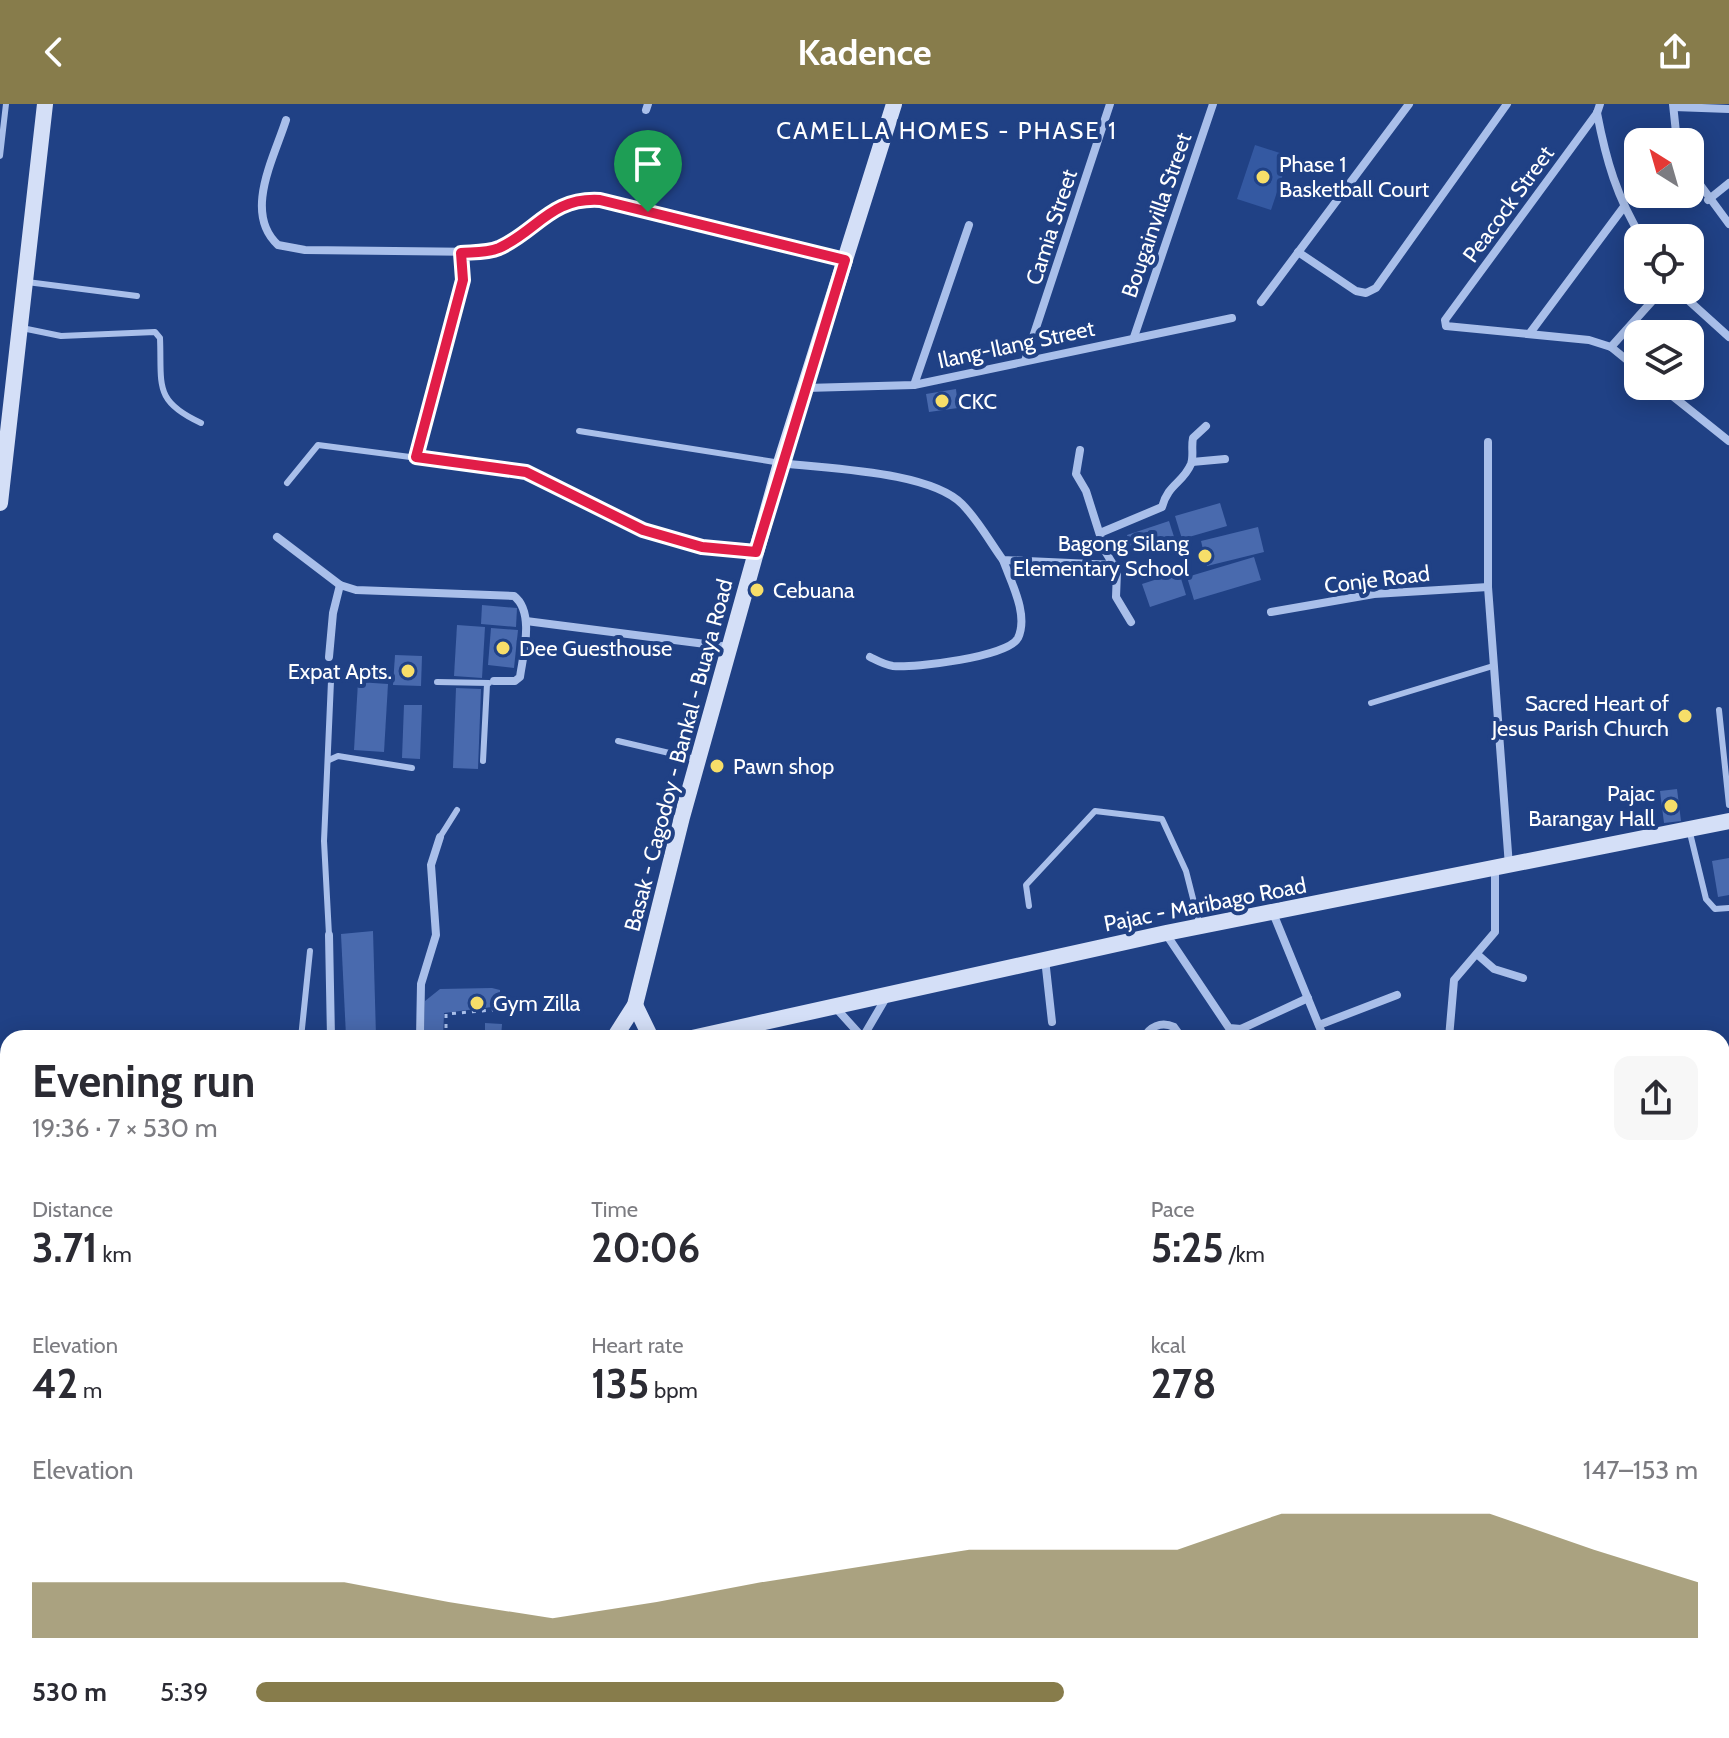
<!DOCTYPE html>
<meta charset="utf-8">
<style>
body{margin:0;font-family:Cabin,sans-serif;background:#f7f7f7;color:#2b2b33;height:100vh;display:flex;flex-direction:column;font-size:30px;white-space:nowrap}
*{box-sizing:border-box;margin:0}
p{font-size:26px;color:#7c7c81}
.icon{flex:none;width:44px;height:44px;fill:none;stroke:currentColor;stroke-width:2;stroke-linecap:round;stroke-linejoin:round}
.map{position:relative;flex:1;overflow:hidden}
.panel{position:absolute;left:0px;top:926px;width:1730px;height:708px;display:flex;flex-direction:column;background:#fff;border-radius:24px 24px 0 0;box-shadow:0 4px 20px #0003}
.panel>*{flex:none}
.needle{width:52px;rotate:323deg}
.tools{position:absolute;left:1624px;top:24px;display:grid;gap:16px}
.tools a{display:grid;place-items:center;width:80px;height:80px;border-radius:16px;background:#fff;box-shadow:0 4px 20px #0003;font-size:40px}
.pin{position:absolute;display:grid;place-items:center;width:68px;height:68px;color:#fff;margin:-82px -34px;border-radius:50% 50% 50% 0;rotate:-45deg;box-shadow:0 0 8px #0007}
.pin .icon{rotate:45deg}
.round{display:grid;place-items:center;flex:none;width:84px;height:84px;border-radius:16px;background:#f7f7f7}
.head{display:flex;align-items:center;justify-content:space-between;height:136px;padding:0 32px}
h1{font-size:44px;font-weight:800;line-height:60px}
.stats{display:grid;grid-template-columns:repeat(3,1fr);gap:12px;height:136px;padding:8px 32px}
.stats div{display:grid;align-content:center}
.stats b{font-size:40px;font-weight:800}
.stats small{font-size:22px;font-weight:400}
.stats p{font-size:22px}
.chart{height:224px;padding:16px 32px}
.chart p{display:flex;justify-content:space-between}
.chart svg{width:100%;height:144px;margin-top:8px;fill:#877c4b;opacity:.7}
ul{padding:0 32px;list-style:none;font-size:26px}
li{display:grid;grid-template-columns:128px 96px 1fr;align-items:center;height:60px}
li i{height:20px;border-radius:10px;background:#877c4b}
header{display:flex;justify-content:space-between;align-items:center;height:104px;padding:0 32px;background:#877c4b;color:#fff;font-size:36px;font-weight:800}
.map>svg:first-child{display:block}
.green{fill:#3459a2}
.building{fill:#496aae}
.lines{fill:none;stroke-linecap:round;stroke-linejoin:round}
.path{stroke:#a9bfea;stroke-width:3;stroke-dasharray:4 6;stroke-linecap:butt}
.lane{stroke:#a9bfea;stroke-width:6}
.street{stroke:#a9bfea;stroke-width:8}
.secondary{stroke:#d4dff7;stroke-width:16}
.route-casing{stroke:#fff;stroke-width:16}
.route{stroke:#e11d48;stroke-width:10}
.poi-dot{fill:#f7de69;stroke:#204185;stroke-width:3}
.labels{text-anchor:middle;stroke-width:8;stroke-linejoin:round;paint-order:stroke}
.poi-label{font-size:22px;fill:#fff;stroke:#204185;text-anchor:start}
.street-label{font-size:22px;fill:#fff;stroke:#204185}
.neighbourhood-label{font-size:24px;letter-spacing:2px;fill:#fff;stroke:#204185}
</style>
<header><svg class="icon" aria-label="back" viewBox="0 0 24 24"><path d="M15 5l-7 7 7 7"/></svg>Kadence<svg class="icon" aria-label="share" viewBox="0 0 24 24"><path d="M12 15V3M7 8l5-5 5 5M5 13v7h14v-7"/></svg></header>
<div class="map">
<svg width="1729" height="1634" viewBox="0 0 1729 1634">
<rect width="100%" height="100%" fill="#204185"/>
<polygon class="green" points="1255,41 1289,52 1271,106 1237,95"/>
<g class="building">
<polygon points="956,285 958,304 929,308 926,290"/>
<polygon points="1220,399 1227,422 1182,435 1175,412"/>
<polygon points="1169,417 1175,436 1133,449 1127,431"/>
<polygon points="1258,423 1264,448 1207,462 1201,437"/>
<polygon points="1254,453 1261,476 1194,496 1187,473"/>
<polygon points="1179,468 1186,491 1150,503 1142,480"/>
<polygon points="482,501 517,504 516,523 481,520"/>
<polygon points="457,521 485,523 482,574 454,572"/>
<polygon points="491,524 518,526 514,564 488,561"/>
<polygon points="395,551 422,552 421,582 393,581"/>
<polygon points="358,578 388,580 384,648 354,646"/>
<polygon points="456,584 481,585 478,665 453,664"/>
<polygon points="404,601 422,601 420,655 402,654"/>
<polygon points="1677,685 1681,717 1664,719 1660,687"/>
<polygon points="1729,754 1729,791 1718,793 1712,757"/>
<polygon points="373,827 376,932 346,932 341,830"/>
<polygon points="492,884 500,886 500,902 444,909 443,934 424,934 425,897 440,885"/>
<polygon points="485,919 502,920 501,934 485,934"/>
</g>
<g class="lines">
<g class="path">
<path d="M419,343c15,-50 46,-132 42,-183"/>
<polyline points="446,934 446,910 493,906"/>
<polyline points="0,1121 3,1109"/>
</g>
<g class="lane">
<polyline points="0,52 6,0"/>
<polyline points="27,178 137,192"/>
<path d="M22,224l39,8 94,-4 5,6c2,47 -7,63 41,85"/>
<polyline points="579,327 781,359"/>
<polyline points="287,379 318,341 526,368 643,426 702,443 753,447"/>
<polyline points="437,578 489,579"/>
<polyline points="1371,599 1493,562"/>
<polyline points="1719,606 1729,701"/>
<polyline points="618,637 695,655"/>
<polyline points="329,656 338,652 412,664"/>
<polyline points="483,657 487,580"/>
<polyline points="1689,725 1706,795 1715,805 1729,804"/>
<polyline points="440,733 457,706"/>
<polyline points="1029,802 1026,781 1095,707 1162,715 1186,767 1200,822"/>
<polyline points="329,831 324,737 331,577"/>
<polyline points="476,932 476,934"/>
<polyline points="301,934 310,847"/>
<polyline points="1001,1626 1002,1631"/>
</g>
<g class="street">
<polyline points="1600,0 1597,9 1445,216 1446,222 1589,236 1611,243 1638,265"/>
<polyline points="1673,0 1677,38"/>
<polyline points="1674,3 1729,5"/>
<polyline points="646,6 648,0"/>
<path d="M1597,9c9,47 20,85 45,125"/>
<path d="M286,16c-12,38 -43,93 -8,125l27,5 178,2c39,-10 63,-48 104,-52l258,60"/>
<polyline points="1690,67 1729,120"/>
<polyline points="1708,96 1729,79"/>
<polyline points="1298,148 1356,187 1366,189 1376,184 1507,0"/>
<polyline points="1677,186 1729,233"/>
<polyline points="1261,198 1409,0"/>
<polyline points="1530,229 1623,104"/>
<polyline points="1134,233 1213,0"/>
<polyline points="1611,243 1662,186"/>
<polyline points="1025,257 1110,0"/>
<polyline points="914,281 969,121"/>
<polyline points="1660,282 1729,337"/>
<polyline points="806,284 914,281 1232,214"/>
<polyline points="1488,338 1488,483 1509,762"/>
<polyline points="1080,346 1076,370 1086,387 1105,447 1117,467 1116,493 1131,518"/>
<polyline points="1192,358 1225,355"/>
<path d="M781,359c47,6 148,8 181,41 16,16 28,38 41,56l111,5"/>
<path d="M1100,429l62,-26c6,-23 21,-24 29,-43 3,-8 0,-17 2,-26l13,-12"/>
<path d="M277,433l63,48 16,5 158,6c21,16 9,59 6,81l-5,4h-21"/>
<polyline points="1271,508 1374,490 1488,483"/>
<polyline points="526,517 729,543"/>
<polyline points="329,553 333,509 340,481"/>
<path d="M870,553c8,4 15,8 23,9 22,2 115,-9 125,-28 11,-23 -7,-56 -15,-78"/>
<polyline points="1273,809 1324,934"/>
<polyline points="1166,830 1229,924 1241,925 1308,894"/>
<polyline points="329,831 331,934"/>
<polyline points="1478,851 1494,865 1523,874"/>
<polyline points="1045,855 1052,918"/>
<polyline points="835,903 863,934"/>
<polyline points="1319,921 1397,891"/>
<polyline points="863,933 887,892"/>
<polyline points="420,934 421,880 436,831 431,761 440,733"/>
<path d="M1144,934c5,-11 17,-17 30,-11l8,11"/>
<polyline points="1449,934 1454,876 1495,828 1495,765"/>
<polyline points="0,1300 8,1297"/>
<polyline points="0,1329 8,1329"/>
<polyline points="0,1415 8,1415"/>
<polyline points="1381,1626 1383,1634"/>
<polyline points="671,1634 724,1627 859,1634"/>
</g>
<g class="secondary">
<polyline points="0,399 45,0"/>
<polyline points="635,901 651,934"/>
<polyline points="614,934 635,901 682,713 781,359 894,0"/>
<polyline points="692,934 1166,829 1729,717"/>
<polyline points="0,1094 8,1092"/>
<polyline points="428,1634 428,1626"/>
</g>
</g>
<g class="lines">
<g class="route-casing">
<path id="route" d="M600,96l245,60 -89,292 -54,-5 -59,-17 -117,-58 -110,-15 47,-177 -2,-27c12,-1 26,0 38,-5 38,-17 52,-51 101,-48z"/>
</g>
<use href="#route" class="route"/>
</g>
<g class="poi-dot">
<circle cx="1263" cy="73" r="8"/>
<circle cx="942" cy="297" r="8"/>
<circle cx="1205" cy="452" r="8"/>
<circle cx="757" cy="486" r="8"/>
<circle cx="503" cy="544" r="8"/>
<circle cx="408" cy="567" r="8"/>
<circle cx="1685" cy="612" r="8"/>
<circle cx="717" cy="662" r="8"/>
<circle cx="1671" cy="702" r="8"/>
<circle cx="477" cy="899" r="8"/>
</g>
<g class="labels">
<g class="poi-label">
<text x="1279" y="68">Phase 1<tspan x="1279" dy="25">Basketball Court</tspan></text>
<text x="958" y="305">CKC</text>
<text x="1189" y="447" text-anchor="end">Bagong Silang<tspan x="1189" dy="25">Elementary School</tspan></text>
<text x="773" y="494">Cebuana</text>
<text x="519" y="552">Dee Guesthouse</text>
<text x="392" y="575" text-anchor="end">Expat Apts.</text>
<text x="1669" y="607" text-anchor="end">Sacred Heart of<tspan x="1669" dy="25">Jesus Parish Church</tspan></text>
<text x="733" y="670">Pawn shop</text>
<text x="1655" y="697" text-anchor="end">Pajac<tspan x="1655" dy="25">Barangay Hall</tspan></text>
<text x="493" y="907">Gym Zilla</text>
</g>
<g class="street-label">
<text transform="translate(1508 100) rotate(-54)" y="8">Peacock Street</text>
<text transform="translate(1156 111) rotate(-71)" y="8">Bougainvilla Street</text>
<text transform="translate(1051 123) rotate(-72)" y="8">Camia Street</text>
<text transform="translate(1016 240) rotate(-12)" y="8">Ilang-Ilang Street</text>
<text transform="translate(1377 475) rotate(-7)" y="8">Conje Road</text>
<text transform="translate(678 651) rotate(-75)" y="8">Basak - Cagodoy - Bankal - Buaya Road</text>
<text transform="translate(1205 800) rotate(-11)" y="8">Pajac - Maribago Road</text>
</g>
<g class="neighbourhood-label">
<text x="947" y="35">CAMELLA HOMES - PHASE 1</text>
</g>
</g>
</svg>
<div class="tools">
<a><svg class="needle" viewBox="-14 -14 28 28"><path d="M0-13l5 13h-10z" fill="#e53935"/><path d="M0 13l5-13h-10z" fill="#7c7c81"/></svg></a>
<a><svg class="icon" aria-label="locate" viewBox="0 0 24 24"><circle cx="12" cy="12" r="6"/><path d="M12 2v4M12 18v4M2 12h4M18 12h4"/></svg></a>
<a><svg class="icon" aria-label="layers" viewBox="0 0 24 24"><path d="M12 4l9 5-9 5-9-5zM3 14l9 5 9-5"/></svg></a>
</div>
<div class="pin" style="left:648px;top:108px;background:#1e9e55"><svg class="icon" aria-label="arrive" viewBox="0 0 24 24"><path d="M6 21V4h12l-3 4 3 4H6"/></svg></div>
<section class="panel">
<div class="head"><div><h1>Evening run</h1><p>19:36 · 7 × 530 m</p></div><a class="round"><svg class="icon" aria-label="share" viewBox="0 0 24 24"><path d="M12 15V3M7 8l5-5 5 5M5 13v7h14v-7"/></svg></a></div>
<div class="stats">
<div><p>Distance</p><b>3.71<small> km</small></b></div>
<div><p>Time</p><b>20:06</b></div>
<div><p>Pace</p><b>5:25<small> /km</small></b></div>
</div>
<div class="stats">
<div><p>Elevation</p><b>42<small> m</small></b></div>
<div><p>Heart rate</p><b>135<small> bpm</small></b></div>
<div><p>kcal</p><b>278</b></div>
</div>
<div class="chart"><p><span>Elevation</span>147–153 m</p>
<svg viewBox="0 0 160 44" preserveAspectRatio="none"><path d="M0 44V27L10 27L20 27L30 27L40 33L50 38L60 33L70 27L80 22L90 17L100 17L110 17L120 6L130 6L140 6L150 17L160 27V44z"/></svg>
</div>
<ul>
<li><b>530 m</b>5:39<i style="width:56%"></i></li>
</ul>
</section>
</div>
